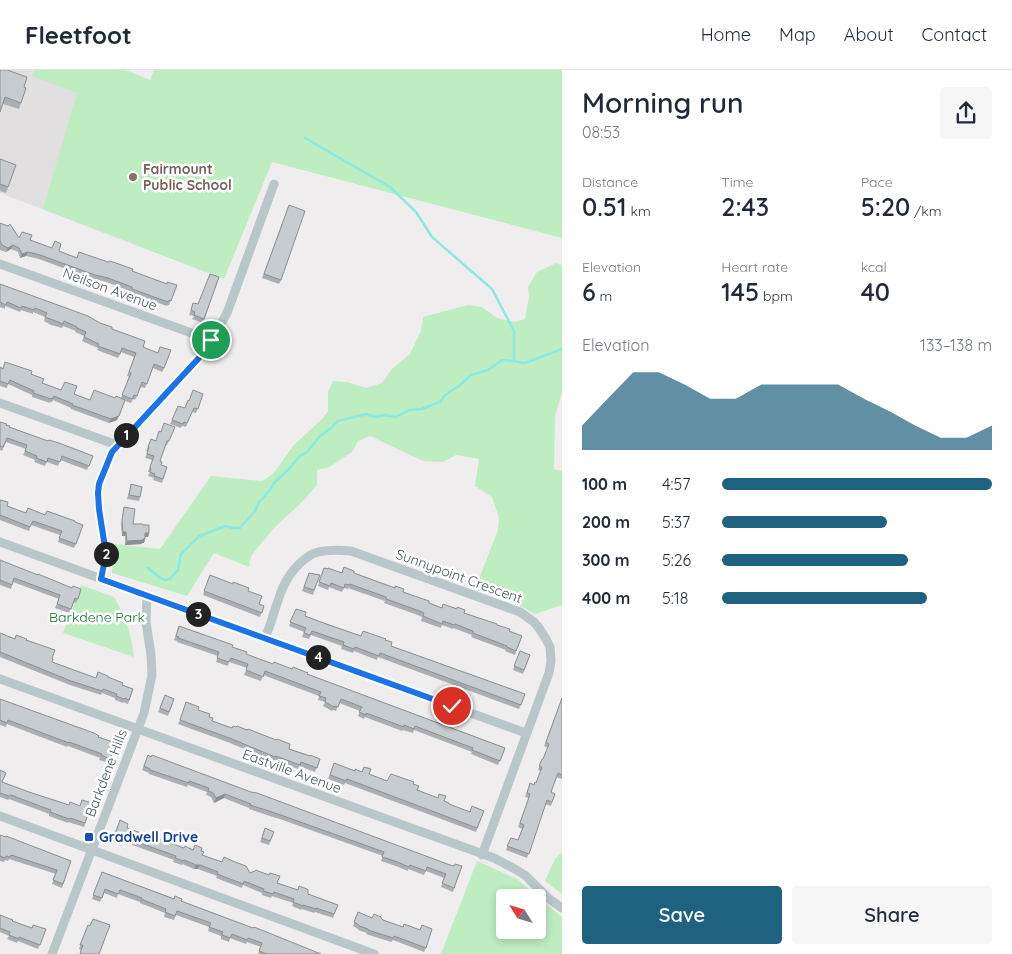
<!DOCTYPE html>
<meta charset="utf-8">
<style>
body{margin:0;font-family:Quicksand,sans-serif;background:#f6f6f7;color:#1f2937;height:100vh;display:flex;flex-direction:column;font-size:19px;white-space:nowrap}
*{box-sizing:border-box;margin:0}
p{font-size:16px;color:#747a83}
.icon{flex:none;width:28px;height:28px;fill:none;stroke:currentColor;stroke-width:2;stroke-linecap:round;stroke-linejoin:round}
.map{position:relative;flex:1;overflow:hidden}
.details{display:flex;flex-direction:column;background:#fff;width:450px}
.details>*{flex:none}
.needle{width:32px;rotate:307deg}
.tools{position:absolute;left:496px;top:819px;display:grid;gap:10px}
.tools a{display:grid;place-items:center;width:50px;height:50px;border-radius:5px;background:#fff;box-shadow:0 2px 8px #0003;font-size:25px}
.pin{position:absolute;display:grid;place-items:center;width:42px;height:42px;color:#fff;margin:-21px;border:2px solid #fff;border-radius:50%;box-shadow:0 1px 5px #0007}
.km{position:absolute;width:25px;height:25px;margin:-12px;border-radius:50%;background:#222;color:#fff;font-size:14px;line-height:25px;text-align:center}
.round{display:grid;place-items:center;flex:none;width:52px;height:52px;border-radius:5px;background:#f6f6f7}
.head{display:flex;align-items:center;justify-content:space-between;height:85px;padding:0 20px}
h1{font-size:28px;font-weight:600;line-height:38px}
.figures{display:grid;grid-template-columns:repeat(3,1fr);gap:8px;height:85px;padding:5px 20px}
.figures div{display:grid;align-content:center}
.figures b{font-size:25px;font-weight:600}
.figures small{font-size:14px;font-weight:400}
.figures p{font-size:14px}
.chart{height:140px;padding:10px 20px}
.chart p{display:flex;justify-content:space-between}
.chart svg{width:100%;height:90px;margin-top:5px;fill:#1f6280;opacity:.7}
.cta{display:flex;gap:10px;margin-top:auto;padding:10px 20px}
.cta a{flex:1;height:58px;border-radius:5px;background:#1f6280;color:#fff;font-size:20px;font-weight:600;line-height:58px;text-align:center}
.cta a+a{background:#f6f6f7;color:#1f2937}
ul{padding:0 20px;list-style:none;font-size:16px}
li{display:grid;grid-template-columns:80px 60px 1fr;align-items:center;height:38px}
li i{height:12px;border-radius:6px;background:#1f6280}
header{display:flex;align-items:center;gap:30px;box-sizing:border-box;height:70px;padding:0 25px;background:#fff;border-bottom:1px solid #e0e1e3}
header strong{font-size:24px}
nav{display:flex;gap:28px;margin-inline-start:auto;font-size:18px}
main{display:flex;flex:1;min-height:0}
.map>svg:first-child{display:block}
.education{fill:#e1dfe0}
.green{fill:#bdedc1;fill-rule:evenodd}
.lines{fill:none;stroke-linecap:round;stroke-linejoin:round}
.stream{stroke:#8be9e1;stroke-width:2.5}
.minor{stroke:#b9c7ca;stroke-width:9}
.wall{fill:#abafb3}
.shaded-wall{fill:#8b8f92}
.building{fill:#c7ccd0;stroke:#8b8f92}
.route-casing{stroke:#fff;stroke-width:10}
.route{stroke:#1a73e8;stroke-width:6}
.education-dot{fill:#8d6e63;stroke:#fff;stroke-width:2}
.transit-dot{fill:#1a4fb4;stroke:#fff;stroke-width:2}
.labels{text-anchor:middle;stroke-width:5;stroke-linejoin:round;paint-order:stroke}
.education-label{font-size:14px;font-weight:bold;fill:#785e54;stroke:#fff;text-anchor:start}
.street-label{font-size:14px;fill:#46575a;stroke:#fff}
.park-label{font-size:14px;fill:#1a792d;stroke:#fff}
.transit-label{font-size:14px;font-weight:bold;fill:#164399;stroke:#fff;text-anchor:start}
</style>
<header>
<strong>Fleetfoot</strong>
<nav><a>Home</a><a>Map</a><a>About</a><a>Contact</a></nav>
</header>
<main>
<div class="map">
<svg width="562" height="884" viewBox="0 0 562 884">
<rect width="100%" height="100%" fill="#f0edee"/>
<polygon class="education" points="0,0 125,0 150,10 224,209 0,123"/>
<g class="green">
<polygon points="34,0 125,0 150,10 154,0 562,0 562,168 272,92 224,209 43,139 77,23 32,6"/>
<polygon points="556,193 562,195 562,322 555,346 554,399 562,401 562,535 535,544 515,533 475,519 498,460 499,448 492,427 475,416 479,389 456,385 443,392 423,391 370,366 358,371 352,382 329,397 317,400 317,415 303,431 273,459 251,486 249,497 214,483 187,526 112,503 114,474 160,479 211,406 262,411 273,404 293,376 323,348 328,341 328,322 333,311 347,312 366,318 382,313 392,299 410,284 421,261 423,247 468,235 482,237 497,248 515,252 525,249 529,227 528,217 537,202"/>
<path d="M81,515l33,12c11,19 18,39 20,60l-71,-24z"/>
<polygon points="562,782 562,824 545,811 555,789"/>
<path d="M477,791l40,18 45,38v37h-121zM505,828h33v32h-33z"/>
</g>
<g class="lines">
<g class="stream">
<polyline points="305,68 390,117 416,142 432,167 492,219 514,261 514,291"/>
<polyline points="148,498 159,507 165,510 170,509 178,500 181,484 199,466 226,456 233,458 240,458 255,441 259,432 270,420 274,413 289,399 300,386 307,382 320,366 331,358 338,351 366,344 376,347 385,345 396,347 409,340 422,339 440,332 445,325 459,316 471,305 488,300 502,290 514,291 523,293 528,292 562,279"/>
</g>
<g class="minor">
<polyline points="0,194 211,270"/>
<polyline points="0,333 117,375"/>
<polyline points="0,472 526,663"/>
<polyline points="101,509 106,484 98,432 99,414 112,382 198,289 210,274 227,243 274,114"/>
<path d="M265,567c6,-11 8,-24 13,-36 5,-18 15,-34 31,-45 10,-7 30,-6 42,-5l169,61 14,10 5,6 7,11 4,8 1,14 -2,12 -67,182"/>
<polyline points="0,609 494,788 515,799 526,806 548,828 562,838"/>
<polyline points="0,746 374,884"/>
<polyline points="52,884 144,643 152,605 151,585 146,552 147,526"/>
</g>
</g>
<g class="wall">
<polygon points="0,0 26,18 19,39 3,34"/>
<polygon points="0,89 16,95 6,123 0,121"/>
<polygon points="289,135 281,210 279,214 262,208"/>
<polygon points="0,153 19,168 30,170 77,188 132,201 167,214 177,215 169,235 168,235 167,236 130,223 130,221 106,212 93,209 39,189 26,186 20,188 18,182 11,179 6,182 0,180"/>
<polygon points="219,207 203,253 192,249 194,246 189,245 193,233 198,234"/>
<polygon points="0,214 112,259 143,277 165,297 162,302 153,298 145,318 141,317 135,330 133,329 131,333 125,331 117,350 109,353 71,339 71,338 53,330 52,332 50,332 50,333 32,327 32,325 8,314 7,318 0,316 0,297 31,304 42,313 90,330 121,328 129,307 127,306 134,287 121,282 118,288 97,280 98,278 82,271 84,266 75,262 76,261 63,256 62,258 51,255 44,251 45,247 33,242 33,244 21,240 20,242 5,236 5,239 0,237"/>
<polygon points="203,324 196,343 192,342 186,357 182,356 181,358 170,354 172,350 185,338 189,331"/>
<polygon points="0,352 9,357 48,371 93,386 87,400 60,390 58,396 47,392 45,396 34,392 35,390 23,385 26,379 6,372 2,381 0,380"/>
<polygon points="175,357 167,375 166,375 160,391 161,395 167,397 162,413 153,410 154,408 148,406 150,402 148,402 152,390 145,388 148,381 146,381 151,369 156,371 161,362"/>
<polygon points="131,414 140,427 139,431 127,429"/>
<polygon points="0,430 7,436 26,443 45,445 76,474 74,478 58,472 60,465 31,455 29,461 0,450"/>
<polygon points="124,437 133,454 143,455 149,463 148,467 145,467 144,473 142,473 142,474 125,475 125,466 122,466 121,455 123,441"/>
<polygon points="0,490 78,529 76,533 73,532 69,543 55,538 59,529 13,512 11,519 0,515"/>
<polygon points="324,498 342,503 354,503 403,522 442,538 464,543 497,555 509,561 522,566 515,585 505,581 506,580 471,567 472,565 453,558 453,559 442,555 441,558 421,551 422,547 415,544 384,533 385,531 348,518 348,519 344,518 342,522 329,517 328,520 318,516"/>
<polygon points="309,503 320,505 313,525 302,521"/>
<polygon points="210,505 248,521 259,534 264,536 260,547 203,525"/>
<polygon points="296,539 305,546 361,566 385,570 391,576 525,624 519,639 378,587 377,590 354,581 353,583 341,579 342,576 311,565 309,569 302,567 304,562 289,556"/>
<polygon points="179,556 232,577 246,584 273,594 307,604 505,678 498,695 471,684 472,682 414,660 413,663 403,660 402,661 365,647 364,649 358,646 360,641 339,633 336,641 333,640 332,641 323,636 325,632 318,630 319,626 263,605 261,611 244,605 247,598 229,592 228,596 216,592 218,586 177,572 177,571 174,570"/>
<polygon points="0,563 15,569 26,570 52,588 52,592 96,608 108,607 122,615 133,619 128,634 123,632 123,633 115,630 115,628 102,623 101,625 70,615 0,587"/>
<polygon points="520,581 530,585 523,604 513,600"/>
<polygon points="165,625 174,629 168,646 158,642"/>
<polygon points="562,628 562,709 556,707 551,722 555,724 551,736 545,734 527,788 506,780 511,768 518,770 522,759 518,757 529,728 525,727 530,713 534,715 536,713 541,701 538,700 542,689 543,689 548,678 544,676"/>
<polygon points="0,629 98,667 116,673 109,693 99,690 100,688 68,676 67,677 7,654 6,657 0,655"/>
<polygon points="198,640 209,647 212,651 310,686 320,689 315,702 299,696 298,699 274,690 274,691 230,673 178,654 180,650"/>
<polygon points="148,685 461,799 453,822 441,817 444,808 426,801 424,805 408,799 408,801 393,795 381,791 383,786 277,748 276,748 249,739 249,738 224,728 214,733 211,727 206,725 207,722 188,715 187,717 149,704 149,703 142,700"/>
<polygon points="334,693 355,701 369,704 387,711 413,714 417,720 444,731 449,734 470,742 484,741 476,762 345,713 344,715 328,709"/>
<polygon points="0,700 2,712 29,722 69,735 80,736 92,733 84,757 68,752 68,753 49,746 49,744 44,742 9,729 8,730 0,727"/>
<polygon points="120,750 127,758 184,778 201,781 202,785 250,803 258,801 277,813 338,835 333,848 315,842 314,843 302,839 301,840 292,836 293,833 272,826 271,828 262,825 262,823 243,815 242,818 216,808 217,806 198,799 194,799 182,794 182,795 173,792 174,790 113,768"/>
<polygon points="265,758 274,762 269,775 260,772"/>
<polygon points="0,765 71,791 62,818 52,814 56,804 9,789 8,791 5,790 4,792 0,791"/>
<polygon points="102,802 181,831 321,884 258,884 261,877 247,872 246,874 230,868 229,872 221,869 221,866 208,861 209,857 176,845 174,850 164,847 165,843 140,833 140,832 118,824 117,828 104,823 100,832 92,829"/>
<polygon points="358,842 372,848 381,848 426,878 424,882 393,870 391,872 366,864 367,863 358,860 358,859 353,856"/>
<polygon points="0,845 12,851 32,858 46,859 38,879 18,871 17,873 7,869 9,866 0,862"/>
<polygon points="88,855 99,884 80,884 81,880 79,879"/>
</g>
<g class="shaded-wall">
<polygon points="13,175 11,179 6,182 8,178"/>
<polygon points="28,182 26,186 20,188 22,184"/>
<polygon points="125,330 117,350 109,353 111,349"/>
<polygon points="123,462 126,462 125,466 122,466"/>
<polygon points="145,463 149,463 148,467 143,467"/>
<polygon points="145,469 144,473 142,473 142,474 125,475 127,471"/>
<polygon points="225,724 224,728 214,733 216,728"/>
<polygon points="196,795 200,795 198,799 194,799"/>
</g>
<g class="building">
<polygon points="0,0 7,0 27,7 24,17 26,18 21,33 5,27 0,42"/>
<polygon points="0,89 16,95 8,117 0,114"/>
<polygon points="289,135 305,141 281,210 264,204"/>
<polygon points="0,153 8,156 10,154 19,168 22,162 32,165 30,170 52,178 55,171 61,174 59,181 77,188 79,182 108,192 110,191 133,199 132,201 167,214 167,212 177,215 171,231 169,230 168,232 132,219 132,217 108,208 95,205 40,185 28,182 22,184 19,178 13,175 8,178 2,175 0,171"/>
<polygon points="210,204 219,207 204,249 194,245 195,242 191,240 193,233 198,234"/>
<polygon points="0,214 88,246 100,253 112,257 112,259 145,271 143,277 158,283 160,277 171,280 166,293 164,298 154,294 147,314 142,312 137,326 134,325 132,329 122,325 131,303 129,302 136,283 122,278 120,284 98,276 99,274 84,267 86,262 77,258 77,257 64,251 63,254 53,250 45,247 47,243 35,238 34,240 22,236 21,238 7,232 6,235 0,232"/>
<polygon points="5,292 32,301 31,304 44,309 42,313 61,320 65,312 77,316 74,324 90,330 94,320 115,328 116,326 125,330 119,346 111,349 72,335 73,334 54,326 53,328 52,328 51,329 33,323 34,321 10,310 8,314 0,311 0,297 3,299"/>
<polygon points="193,320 203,324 198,339 194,338 187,353 184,352 183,354 172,350 178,336 185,338 188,330 189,331"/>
<polygon points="0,352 7,354 6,355 10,356 9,357 48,371 49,370 59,373 93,386 89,396 62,386 60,392 48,388 47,392 36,388 37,386 25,381 27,375 7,368 3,377 0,376"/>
<polygon points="164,353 175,357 169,371 167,371 160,391 162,392 161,395 167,397 163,409 154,406 155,404 150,402 151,398 150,397 154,386 147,384 149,377 148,377 151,369 156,371 159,361 161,362"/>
<polygon points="131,414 142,417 140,427 129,425"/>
<polygon points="0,430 8,432 7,436 26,443 28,438 45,445 47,441 75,451 75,452 83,455 76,474 59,468 62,461 33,451 30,457 0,445"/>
<polygon points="124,437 135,439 133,454 143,454 143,455 149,455 149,463 145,463 145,469 143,469 143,470 127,471 126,462 123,462 122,451"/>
<polygon points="0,490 38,505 38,504 72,518 73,516 81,519 78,529 75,528 71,539 57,534 60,525 14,508 12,515 0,510"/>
<polygon points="344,497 354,501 354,503 395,518 395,516 404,519 403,522 429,531 429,533 442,538 443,534 457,539 457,537 465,540 464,543 497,554 497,555 510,559 509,561 522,566 516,581 507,577 507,576 473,563 473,561 455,554 454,555 443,551 442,554 423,546 424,543 417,540 386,529 386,527 350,514 349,515 345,514 344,518 331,513 330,516 319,512 324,498 328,499 328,498 342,503"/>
<polygon points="309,503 320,505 314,520 304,517"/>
<polygon points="210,505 233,514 233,512 249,518 248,521 262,526 259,534 264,536 262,543 204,521"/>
<polygon points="296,539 306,542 305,546 329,555 361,566 363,561 386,569 385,570 392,572 391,576 525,624 521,635 380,583 379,586 355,577 354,579 343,575 344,572 312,561 310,565 304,563 306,558 290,552"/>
<polygon points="179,556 233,575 232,577 247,582 246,584 273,594 274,592 292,599 293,597 308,603 307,604 505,678 500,691 472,680 473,678 415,656 414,659 404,655 404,657 366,643 366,645 359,642 362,637 341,629 338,637 334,636 334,637 325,632 326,628 319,626 321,622 265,601 263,607 246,600 248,594 231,588 229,592 217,588 219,582 178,568 179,567 176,566"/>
<polygon points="0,563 15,569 16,565 27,569 26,570 55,580 52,588 53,589 52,592 96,608 98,602 108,606 108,607 123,613 122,615 133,619 129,630 125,628 124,629 116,626 117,624 103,619 102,621 71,611 0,582"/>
<polygon points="520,581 530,585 524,600 514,596"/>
<polygon points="165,625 174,629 169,642 160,638"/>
<polygon points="562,628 562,705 558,703 551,722 555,724 552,732 547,730 529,784 507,776 511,768 518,770 524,755 520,753 530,724 527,723 530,713 534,715 535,712 536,713 542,697 539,696 542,689 543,689 549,674 546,672"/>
<polygon points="0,629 94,663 99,666 98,667 116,673 110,689 101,685 102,684 69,672 69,673 8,650 7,653 0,650"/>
<polygon points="186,632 199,637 198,640 210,644 209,647 213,648 212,651 232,658 233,656 236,657 237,656 247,660 248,659 276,670 277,669 290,674 289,679 310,686 310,685 320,689 317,698 301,692 300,695 276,686 275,687 232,669 180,650"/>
<polygon points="148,685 151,687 152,685 251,722 257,723 450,795 454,796 455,794 462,796 454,818 442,813 446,804 427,797 426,801 410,795 409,797 395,791 382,787 384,782 278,744 250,735 251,734 225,724 216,728 213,723 208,721 209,718 189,711 189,713 150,700 150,699 144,696"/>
<polygon points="334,693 355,701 355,699 362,702 364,697 371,699 369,704 387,711 391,704 414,712 413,714 419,716 417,720 438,728 439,724 446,726 444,731 449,733 449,734 470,742 472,736 484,741 477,758 347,709 346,711 330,705"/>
<polygon points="0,700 6,703 2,712 29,722 69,735 70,732 80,736 82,730 92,733 85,753 70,748 69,749 50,742 51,740 45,738 11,725 9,726 0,723"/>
<polygon points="120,750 128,754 127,758 184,778 185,776 193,780 195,775 202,778 201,781 204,782 202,785 222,792 224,787 235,792 246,796 250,803 257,800 258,801 269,805 270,803 280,806 277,813 298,820 299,816 307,819 308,820 308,824 338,835 334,844 316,838 316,839 303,835 303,836 293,832 294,829 274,822 273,824 263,821 264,819 244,811 243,814 217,804 218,802 200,795 196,795 184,790 183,791 175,788 176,786 115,764"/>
<polygon points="265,758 274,762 270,771 262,768"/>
<polygon points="0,765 6,767 6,766 71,791 63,814 53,810 57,800 11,785 10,787 6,786 5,788 0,786"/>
<polygon points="102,802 174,829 175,826 182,829 181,831 253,858 254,857 321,884 267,884 259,881 262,873 248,868 247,870 232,864 230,868 222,865 223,862 209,857 211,853 177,841 175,846 165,842 166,839 141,829 142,828 120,820 118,824 105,819 102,828 93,825"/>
<polygon points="358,842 372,848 374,844 381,847 381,848 383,850 403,857 404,854 420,860 422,855 432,859 426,878 394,866 393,868 368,860 368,859 359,856 359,855 354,852"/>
<polygon points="0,845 13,850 12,851 32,858 33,855 46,859 40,875 19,867 19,869 9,865 10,862 0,858"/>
<polygon points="93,849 110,855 99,884 82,884 80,883 83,875 80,875 88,855 90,856"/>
</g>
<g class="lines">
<g class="route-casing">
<polyline id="route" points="211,270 210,274 198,289 112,382 99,414 98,423 99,439 106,484 101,509 452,636"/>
</g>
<use href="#route" class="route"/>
</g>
<circle class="education-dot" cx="133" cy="107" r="5"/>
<rect class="transit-dot" x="84" y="762" width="10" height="10" rx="2.5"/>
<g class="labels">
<g class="education-label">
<text x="143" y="104">Fairmount<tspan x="143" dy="16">Public School</tspan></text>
</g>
<g class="street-label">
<text transform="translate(110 219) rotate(20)" y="5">Neilson Avenue</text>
<text transform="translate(459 506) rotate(20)" y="5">Sunnypoint Crescent</text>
<text transform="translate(292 701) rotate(20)" y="5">Eastville Avenue</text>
<text transform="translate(106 703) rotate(-69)" y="5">Barkdene Hills</text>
</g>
<g class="park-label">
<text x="97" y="552">Barkdene Park</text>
</g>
<g class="transit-label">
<text x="99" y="772">Gradwell Drive</text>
</g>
</g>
</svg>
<div class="tools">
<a><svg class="needle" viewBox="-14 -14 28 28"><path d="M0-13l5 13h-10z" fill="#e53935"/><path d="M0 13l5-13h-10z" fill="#747a83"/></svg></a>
</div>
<div class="pin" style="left:211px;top:270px;background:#1e9e55"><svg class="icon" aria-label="arrive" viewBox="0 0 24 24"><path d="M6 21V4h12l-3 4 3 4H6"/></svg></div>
<div class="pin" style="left:452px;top:636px;background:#d93025"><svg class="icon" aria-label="check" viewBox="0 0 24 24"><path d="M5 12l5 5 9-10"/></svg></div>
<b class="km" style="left:126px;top:365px">1</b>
<b class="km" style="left:106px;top:484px">2</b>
<b class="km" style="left:198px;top:544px">3</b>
<b class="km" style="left:318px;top:587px">4</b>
</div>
<section class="details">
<div class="head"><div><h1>Morning run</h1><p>08:53</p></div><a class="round"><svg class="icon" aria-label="share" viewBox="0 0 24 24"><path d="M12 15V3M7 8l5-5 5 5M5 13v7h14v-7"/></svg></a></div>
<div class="figures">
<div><p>Distance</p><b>0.51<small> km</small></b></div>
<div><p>Time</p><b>2:43</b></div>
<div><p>Pace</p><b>5:20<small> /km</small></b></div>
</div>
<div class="figures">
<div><p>Elevation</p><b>6<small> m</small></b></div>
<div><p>Heart rate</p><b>145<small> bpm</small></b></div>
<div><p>kcal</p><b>40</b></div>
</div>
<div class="chart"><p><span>Elevation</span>133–138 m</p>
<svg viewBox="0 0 160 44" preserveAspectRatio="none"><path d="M0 44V32L10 19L20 6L30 6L40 12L50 19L60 19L70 12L80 12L90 12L100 12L110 19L120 25L130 32L140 38L150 38L160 32V44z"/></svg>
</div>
<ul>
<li><b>100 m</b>4:57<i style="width:100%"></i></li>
<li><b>200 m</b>5:37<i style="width:61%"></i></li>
<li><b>300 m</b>5:26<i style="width:69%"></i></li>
<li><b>400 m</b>5:18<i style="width:76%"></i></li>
</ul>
<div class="cta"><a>Save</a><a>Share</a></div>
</section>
</main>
